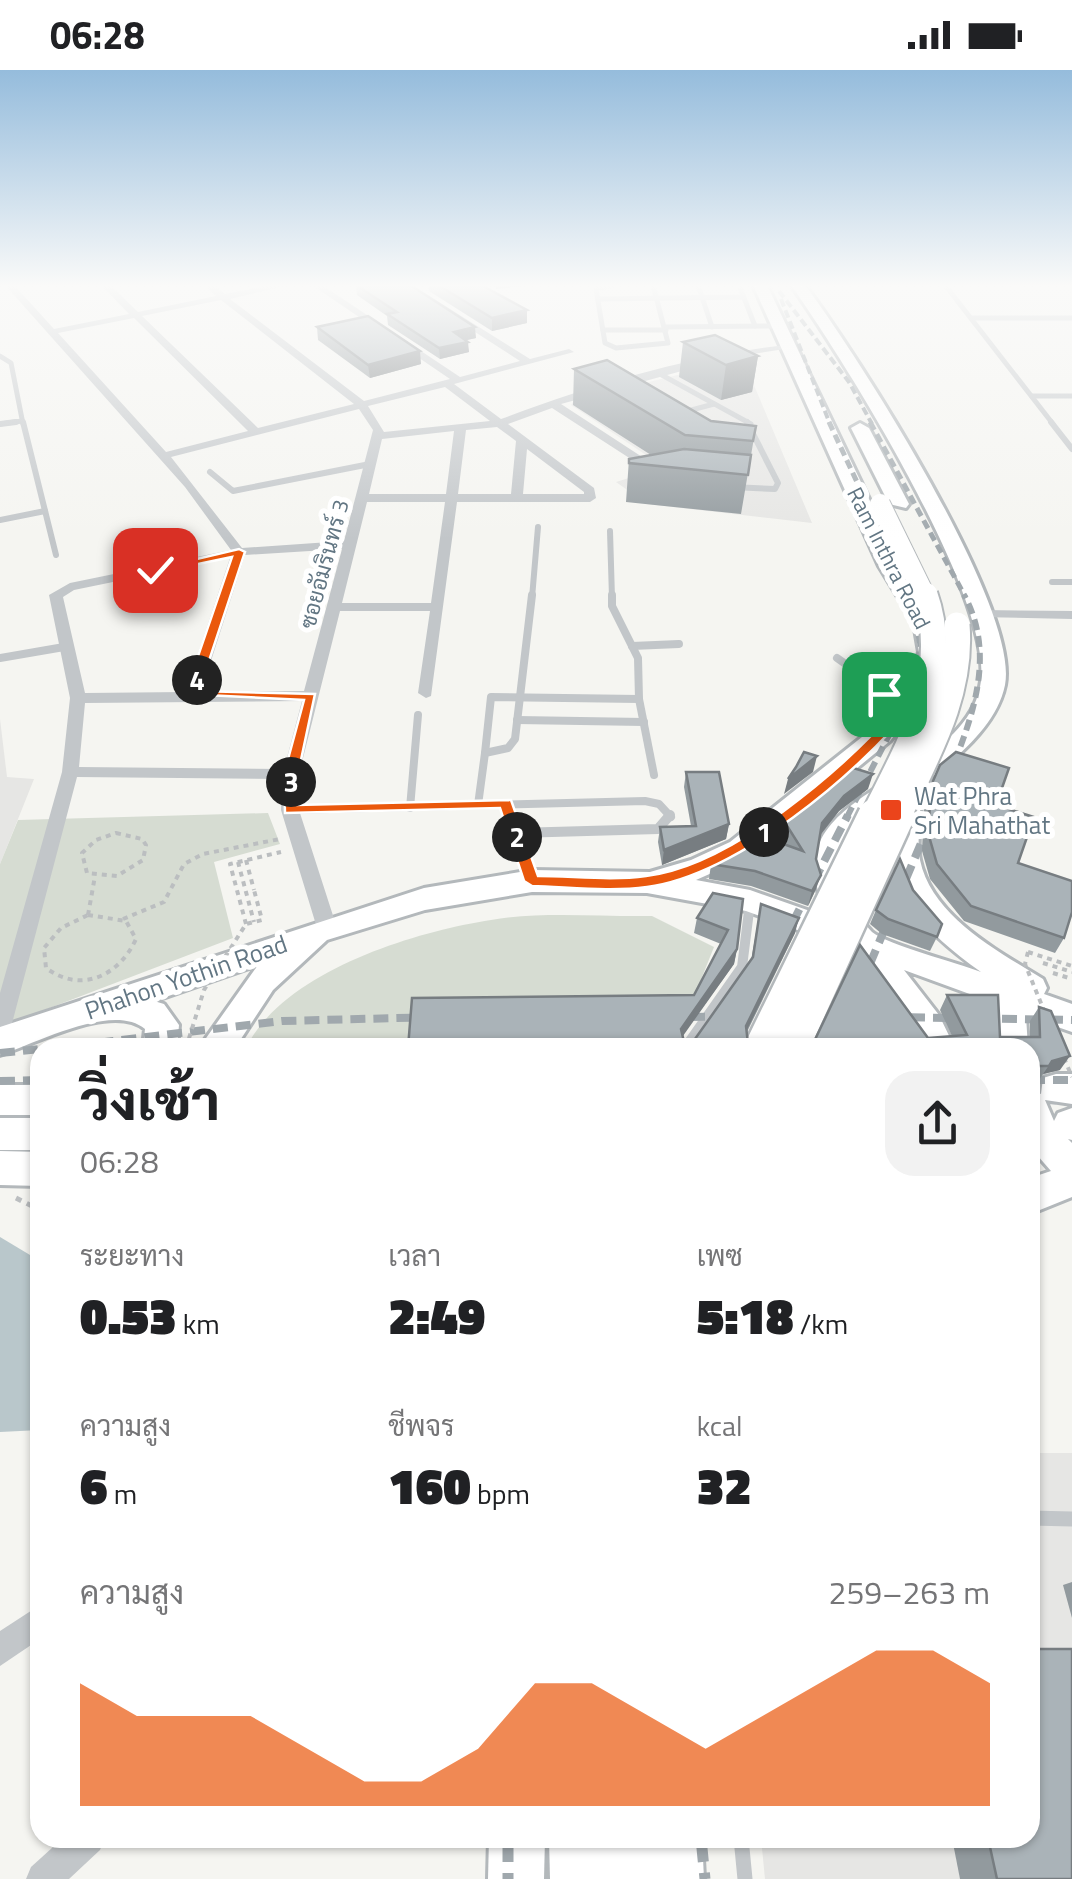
<!DOCTYPE html>
<html lang="th">
<meta charset="utf-8">
<style>
body{margin:0;font-family:"Titillium Web",Sarabun,sans-serif;background:#f2f2f2;color:#202124;height:100vh;display:flex;flex-direction:column;font-size:38px;white-space:nowrap}
*{box-sizing:border-box;margin:0}
p{font-size:32px;color:#757577}
.icon{flex:none;width:55px;height:55px;fill:none;stroke:currentColor;stroke-width:2;stroke-linecap:round;stroke-linejoin:round}
.map{position:relative;flex:1;overflow:hidden}
.panel{position:absolute;left:30px;top:968px;width:1010px;height:810px;display:flex;flex-direction:column;background:#fff;border-radius:30px;box-shadow:0 2px 8px #0004}
.panel>*{flex:none}
.pin{position:absolute;display:grid;place-items:center;width:85px;height:85px;color:#fff;margin:-42px;border-radius:20px;box-shadow:0 5px 15px #0006}
.km{position:absolute;width:50px;height:50px;margin:-25px;border-radius:50%;background:#222;color:#fff;font-size:28px;line-height:50px;text-align:center}
.round{display:grid;place-items:center;flex:none;width:105px;height:105px;border-radius:30px;background:#f2f2f2}
.summary{display:flex;align-items:center;justify-content:space-between;height:170px;padding:0 50px}
h1{font-size:55px;font-weight:800;line-height:75px}
.metrics{display:grid;grid-template-columns:repeat(3,1fr);gap:15px;height:170px;padding:10px 50px}
.metrics div{display:grid;align-content:center}
.metrics b{font-size:50px;font-weight:800}
.metrics small{font-size:28px;font-weight:400}
.metrics p{font-size:28px}
.chart{height:280px;padding:20px 50px}
.chart p{display:flex;justify-content:space-between}
.chart svg{width:100%;height:180px;margin-top:10px;fill:#ea580c;opacity:.7}
.status{display:flex;justify-content:space-between;align-items:center;height:70px;padding:0 50px;background:#fff;direction:ltr}
.status svg{height:28px;fill:currentColor}
.map>svg:first-child{display:block}
.built{fill:#e6e6e4}
.green{fill:#d6dcd2}
.water{fill:#b9c7cb}
.lines{fill:none;stroke-linecap:round;stroke-linejoin:round}
.primary-tunnel{stroke:#d0d5d6;stroke-width:31;stroke-dasharray:31 16;stroke-linecap:butt}
.primary-casing{stroke:#b3b8bb;stroke-width:6}
.path-far1{stroke:#bbbec0;stroke-width:4;stroke-dasharray:5 5;stroke-linecap:butt}
.path{stroke:#bbbec0;stroke-width:5;stroke-dasharray:6 6;stroke-linecap:butt}
.lane-far4{stroke:#c2c6c9;stroke-width:5}
.lane-far3{stroke:#c2c6c9;stroke-width:6}
.lane-far2{stroke:#c2c6c9;stroke-width:8}
.lane-far1{stroke:#c2c6c9;stroke-width:10}
.lane{stroke:#c2c6c9;stroke-width:15}
.street{fill:#c2c6c9;fill-rule:evenodd}
.primary{fill:#fff;fill-rule:evenodd}
.rail-far4{stroke:#a0a8ad;stroke-width:4;stroke-dasharray:8 4;stroke-linecap:butt}
.rail-far3{stroke:#a0a8ad;stroke-width:5;stroke-dasharray:9 5;stroke-linecap:butt}
.rail-far2{stroke:#a0a8ad;stroke-width:6;stroke-dasharray:11 6;stroke-linecap:butt}
.rail-far1{stroke:#a0a8ad;stroke-width:8;stroke-dasharray:15 8;stroke-linecap:butt}
.rail{stroke:#a0a8ad;stroke-width:11;stroke-dasharray:24 11;stroke-linecap:butt}
.primary-bridge-far2-casing{stroke:#b3b8bb;stroke-width:22;stroke-linecap:butt}
.primary-bridge-far1-casing{stroke:#b3b8bb;stroke-width:29;stroke-linecap:butt}
.primary-bridge-casing{stroke:#b3b8bb;stroke-width:36;stroke-linecap:butt}
.path-bridge{stroke:#bbbec0;stroke-width:4;stroke-dasharray:5 5;stroke-linecap:butt}
.primary-bridge-far2{stroke:#fff;stroke-width:20}
.primary-bridge-far1{stroke:#fff;stroke-width:25}
.primary-bridge{stroke:#fff;stroke-width:31}
.wall{fill:#929a9e}
.shaded-wall{fill:#777d81}
.building{fill:#aab3b8;stroke:#777d81;stroke-width:2.5}
.route{fill:#ea580c;stroke:#fff;stroke-width:2.5}
.poi-dot{fill:#eb441b;stroke:#fff;stroke-width:4}
.labels{text-anchor:middle;stroke-width:10;stroke-linejoin:round;paint-order:stroke}
.far-street-label{font-size:22px;fill:#627683;stroke:#fff}
.poi-label{font-size:25px;fill:#627683;stroke:#fff;text-anchor:start}
.street-label{font-size:25px;fill:#627683;stroke:#fff}
</style>
<div class="status"><b>06:28</b><svg viewBox="0 0 49 12"><path d="M0 12V9h3v3zM5 12V6h3v6zM10 12V3h3v9zM15 12V0h3v12zM26 1h20v11H26zM47 4h2v5h-2z"/></svg></div>
<div class="map">
<svg width="1072" height="1809" viewBox="0 0 1072 1809">
<rect width="100%" height="100%" fill="#f5f5f1"/>
<g class="built">
<polygon points="743,289 812,453 647,434 616,412 664,397 571,335 575,330"/>
<polygon points="0,649 7,707 34,709 0,794"/>
<polygon points="1030,1383 1072,1383 1072,1809 765,1809 761,1768 1030,1768"/>
</g>
<g class="green">
<polygon points="268,743 280,774 214,792 233,868 0,957 0,794 18,750"/>
<path d="M652,846l62,31 -40,100 -428,1c37,-76 167,-116 245,-128 51,-9 109,-3 161,-4z"/>
</g>
<polygon class="water" points="0,1167 40,1191 40,1360 0,1362"/>
<g class="lines">
<polyline class="primary-tunnel" points="1030,1019 1056,1019"/>
<g class="primary-casing">
<g id="primary">
<path d="M753,215h14l134,281 37,57 5,29 -11,37 -42,52 -140,115 -54,24 54,10 80,28c-74,-131 138,-131 151,-237 10,-87 -137,-321 -190,-396h14c51,68 215,322 200,400 -9,44 -55,78 -88,104 8,22 -2,48 3,71 12,57 78,91 123,119l4,9 -3,6 28,10v28l-46,-16 2,32h-34l-2,-35 5,-9 -93,-34 35,45 16,33h-34l-22,-37 -47,-61 -106,-39 -99,-18 -115,-1 -107,18 -98,30 -54,50 -38,58h-36l59,-83 -104,36 10,3 15,21 -2,23h-34l2,-19c-32,-27 -108,14 -145,26v-28l424,-139 108,-18 118,2 41,-12 39,-18 142,-113 36,-42 11,-35 -5,-29 -35,-57zM892,736c-7,83 24,119 89,166 -23,-9 -93,-27 -109,-40 -8,-8 -16,-23 -20,-33 -20,-46 1,-69 40,-93z"/>
<polygon points="860,353 869,358 909,434 906,438 889,434 851,358"/>
<polygon points="1056,1004 1072,1004 1072,1034 1045,1030 1054,1051 1058,1043 1072,1038 1072,1070 1068,1069 1072,1073 1072,1127 1030,1144 1030,1108 1051,1101 1030,1077 1030,1020 1041,1024 1043,1008"/>
<rect x="0" y="1015" width="40" height="30"/>
<rect x="0" y="1048" width="40" height="32"/>
<polygon points="0,1081 40,1082 40,1116 0,1115"/>
<polygon points="489,1768 545,1768 544,1809 488,1809"/>
<polygon points="549,1768 702,1768 704,1809 550,1809"/>
</g>
</g>
<g class="path-far1">
<polygon points="116,763 142,769 146,775 143,790 117,806 87,803 82,783 96,770"/>
<polyline points="246,790 254,820"/>
<polyline points="238,792 254,852"/>
<path d="M88,845l38,6 10,18c-17,37 -55,55 -90,29l-2,-20 17,-20z"/>
<polyline points="88,845 95,806"/>
<polyline points="123,849 164,832 184,794 203,784 280,769"/>
<polyline points="246,854 230,794 281,782"/>
<polyline points="1028,882 1072,896"/>
<polyline points="1043,893 1072,902"/>
<polyline points="1053,903 1072,909"/>
</g>
<polyline class="path" points="16,1128 40,1140"/>
<g class="lane-far4">
<polyline points="476,215 491,215"/>
<polyline points="614,215 596,219 605,273 616,278 668,273 653,215"/>
<polyline points="698,215 712,257"/>
<polyline points="739,215 755,256"/>
<polyline points="945,215 1053,354"/>
<polyline points="598,229 743,227"/>
<polyline points="971,248 1072,248"/>
<polyline points="666,257 775,256"/>
<polyline points="603,260 666,260"/>
<polyline points="0,286 11,293 23,354"/>
<polyline points="660,304 751,354"/>
<polyline points="1032,326 1072,326"/>
<polyline points="680,343 714,334"/>
<polyline points="0,354 22,351"/>
</g>
<g class="lane-far3">
<polyline points="23,352 56,485"/>
<polyline points="1051,352 1072,379"/>
<polyline points="0,354 16,352"/>
<polyline points="210,402 233,421 370,394"/>
<polyline points="732,417 775,419 778,413 747,352"/>
<polyline points="0,450 45,441"/>
<polyline points="610,461 612,528"/>
<polyline points="1052,512 1072,512"/>
<polyline points="532,528 538,457"/>
</g>
<g class="lane-far2">
<polyline points="632,576 679,574"/>
<polyline points="0,588 64,577"/>
<polyline points="837,588 857,602 860,614 907,635"/>
<polyline points="639,629 654,705"/>
<polyline points="517,650 644,652"/>
<polyline points="485,683 491,627 639,629 638,588 612,536 612,525"/>
<polyline points="506,733 511,747"/>
<polyline points="478,735 485,683 508,678 515,669 532,525"/>
<polyline points="410,738 418,645"/>
<polyline points="290,740 645,731 659,734 671,747"/>
</g>
<g class="lane-far1">
<polyline points="510,745 532,811"/>
<polyline points="516,763 658,759 670,745"/>
<polyline points="685,978 742,897 750,833"/>
</g>
<g class="lane">
<polyline points="1030,1448 1072,1449"/>
<polyline points="741,1768 745,1809"/>
</g>
<g class="street">
<path d="M5,215h9l40,44 75,-15 -28,-29h9l28,27 78,-16 -13,-11h10l12,9 46,-9h18l-59,14 134,102 86,-22 -138,-94h10l138,92 60,-16 -118,-76h10l118,74 39,-10 5,3 -120,32 47,35c91,-34 188,-63 285,-74l5,3 -58,9 -172,47 98,64v4h-8l-99,-64 -44,16 86,64 2,10 -6,4h-133l-26,194 -5,2 -8,-5 12,-82h-90l-41,163v36l38,118 -3,5 -7,2 -10,-7 -36,-118 1,-31 -205,-2 -67,254 -3,6 -7,3v-47l62,-221 8,-74 -21,-103 21,-12 161,-33 -46,-63zM221,230l133,104 -96,24 -116,-112zM134,248l114,113 -82,21 -108,-119zM445,317l45,34 -106,11 -16,-26zM359,339l14,21 -29,111 -102,7 -71,-91zM497,357l19,14 -5,53h-53l8,-64zM454,361l-8,63h-77l13,-55zM527,379l57,43v2h-61zM367,432h78l-14,101h-89zM342,479l-38,142 -103,1 44,-137zM230,488l-45,134 -100,1 -22,-96 11,-7zM302,631l-18,68 -205,-2 6,-64z"/>
<polygon points="982,540 1072,541 1072,549 977,547 977,541"/>
<polygon points="40,1535 40,1569 0,1596 0,1561"/>
<polygon points="63,1768 105,1768 100,1780 69,1809 26,1809 31,1797"/>
</g>
<use href="#primary" class="primary"/>
<g class="rail-far4">
<polyline points="779,221 849,312 872,354"/>
<polyline points="781,229 830,354"/>
</g>
<g class="rail-far3">
<polyline points="829,352 911,528"/>
<polyline points="870,352 966,528"/>
</g>
<g class="rail-far2">
<path d="M948,708c24,-59 49,-123 16,-183"/>
<polyline points="847,747 906,632 921,577 910,525"/>
</g>
<g class="rail-far1">
<polyline points="782,873 848,745"/>
<polyline points="861,915 933,745"/>
<polyline points="667,947 852,946"/>
<polyline points="887,947 1072,950"/>
<polyline points="53,978 282,951 437,947"/>
<polyline points="0,983 40,979"/>
<polyline points="1030,1010 1072,1010"/>
<polyline points="0,1011 40,1010"/>
</g>
<g class="rail">
<polyline points="508,1768 508,1809"/>
<polyline points="701,1768 705,1809"/>
</g>
<g class="primary-bridge-far2-casing">
<polyline id="primary-bridge-far2" points="880,434 926,528"/>
</g>
<g class="primary-bridge-far1-casing">
<g id="primary-bridge-far1">
<path d="M873,747c34,-69 80,-143 52,-222"/>
<path d="M898,747c29,-62 65,-122 59,-192"/>
</g>
</g>
<g class="primary-bridge-casing">
<g id="primary-bridge">
<polyline points="760,978 874,745"/>
<polyline points="793,978 899,745"/>
</g>
</g>
<g class="path-bridge">
<polyline points="1028,882 1025,894 1045,943"/>
<polyline points="186,978 204,920 246,854 262,850 254,820"/>
<polyline points="1064,988 1072,1007"/>
</g>
<use href="#primary-bridge-far2" class="primary-bridge-far2"/>
<use href="#primary-bridge-far1" class="primary-bridge-far1"/>
<use href="#primary-bridge" class="primary-bridge"/>
</g>
<g class="wall">
<polygon points="356,215 476,268 466,270 469,282 440,289 388,255 387,246 357,225"/>
<polygon points="428,215 481,215 527,240 527,253 492,261 429,221"/>
<polygon points="317,257 421,294 370,308 318,270"/>
<polygon points="683,272 758,286 752,322 721,330 679,307"/>
<polygon points="574,299 711,351 756,356 741,444 626,432 629,389 651,385 573,335"/>
<polygon points="686,702 729,754 726,769 662,795 658,772 660,757 691,756 684,717"/>
<polygon points="930,718 996,735 1018,793 1064,868 1055,883 964,851 930,809 922,781 924,733"/>
<polygon points="868,719 839,741 820,765 816,789 816,819 808,836 751,816 709,809 711,794 785,774 780,766 784,751"/>
<polygon points="913,820 937,867 930,881 882,864 870,854 876,840"/>
<polygon points="713,823 737,879 734,894 682,966 684,972 695,969 751,891 761,834 795,863 747,962 748,974 408,978 694,925 721,874 694,863 697,848"/>
<polygon points="947,925 1000,967 1030,967 1030,951 1039,937 1060,1000 1043,1004 1039,1010 1030,1010 1030,978 928,968 952,966 940,940"/>
<polygon points="1072,1512 1072,1548 1063,1515"/>
<polygon points="952,1768 1030,1768 1072,1809 960,1809"/>
</g>
<g class="shaded-wall">
<polygon points="496,215 538,215 496,219"/>
<polygon points="527,240 527,253 492,261 492,248"/>
<polygon points="475,257 476,268 454,273 454,262"/>
<polygon points="468,272 469,282 440,289 439,278"/>
<polygon points="420,281 421,294 370,308 368,295"/>
<polygon points="758,286 752,322 721,330 726,295"/>
<polygon points="817,686 813,702 784,724 788,709"/>
<polygon points="873,704 868,719 839,741 818,768 822,753 844,726"/>
<polygon points="729,754 726,769 662,795 664,780"/>
<polygon points="821,805 816,819 808,836 812,821"/>
<polygon points="799,848 795,863 742,970 746,956"/>
<polygon points="737,879 734,894 678,973 681,959"/>
<polygon points="1070,986 1060,1000 1043,1004 1052,991"/>
</g>
<g class="building">
<polygon points="356,215 410,215 475,257 454,262 468,272 439,278 387,244 397,242"/>
<polygon points="438,215 481,215 527,240 492,248"/>
<polygon points="368,246 420,281 368,295 317,257"/>
<polygon points="715,265 758,286 726,295 683,272"/>
<polygon points="607,290 711,351 756,356 753,371 685,365 574,299"/>
<polygon points="684,379 751,385 748,405 629,393 629,389"/>
<polygon points="804,682 817,686 788,709 796,697"/>
<polygon points="956,682 1009,698 996,735 1034,747 1018,793 1072,811 1072,842 1064,868 971,836 937,794 929,766 930,718 940,695"/>
<polygon points="850,697 873,704 844,726 822,753 816,789 821,805 812,821 755,801 711,794 764,767 803,781 784,751"/>
<polygon points="686,702 719,702 729,754 664,780 660,757 696,756"/>
<polygon points="900,789 913,820 942,854 937,867 888,849 876,840"/>
<polygon points="713,823 743,829 737,879 681,959 684,972 695,969 753,887 761,834 799,848 746,956 748,974 752,978 408,978 412,928 694,925 728,860 697,848"/>
<polygon points="860,875 928,968 967,965 947,925 998,925 1000,967 1040,967 1039,937 1051,941 1070,986 1052,991 1049,996 1030,996 1030,978 811,978"/>
<polygon points="1030,1579 1072,1579 1072,1809 997,1809 988,1768 1030,1768"/>
</g>
<linearGradient id="sky" x2="0" y2="1"><stop stop-color="#95bcdc"/><stop offset="0.46" stop-color="#fafaf9"/><stop offset="1" stop-color="#fafaf9" stop-opacity="0"/></linearGradient>
<rect width="1072" height="469" fill="url(#sky)"/>
<path class="route" d="M239,479l6,3 -46,139 116,3 -17,80 -1,31 214,-5 27,76c35,0 73,5 108,0 86,-10 197,-107 253,-170l-20,-9v-5l34,13c-54,69 -178,171 -266,182 -37,5 -78,0 -115,-1l-8,-5 -24,-73 -215,5 -1,-39 20,-74 -119,-6 47,-137 -77,16 -5,-3z"/>
<rect class="poi-dot" x="879" y="728" width="24" height="24" rx="5"/>
<g class="labels">
<g class="far-street-label">
<text transform="translate(889 488) rotate(63)" y="8">Ram Inthra Road</text>
<text transform="translate(324 494) rotate(-75)" y="8">ซอยอัมรินทร์ 3</text>
</g>
<g class="poi-label">
<text x="914" y="735">Wat Phra<tspan x="914" dy="29">Sri Mahathat</tspan></text>
</g>
<g class="street-label">
<text transform="translate(186 907) rotate(-19)" y="9">Phahon Yothin Road</text>
</g>
</g>
</svg>
<div class="pin" style="left:884px;top:624px;background:#1e9e55"><svg class="icon" aria-label="arrive" viewBox="0 0 24 24"><path d="M6 21V4h12l-3 4 3 4H6"/></svg></div>
<div class="pin" style="left:155px;top:500px;background:#d93025"><svg class="icon" aria-label="check" viewBox="0 0 24 24"><path d="M5 12l5 5 9-10"/></svg></div>
<b class="km" style="left:764px;top:762px">1</b>
<b class="km" style="left:517px;top:767px">2</b>
<b class="km" style="left:291px;top:712px">3</b>
<b class="km" style="left:197px;top:610px">4</b>
<section class="panel">
<div class="summary"><div><h1>วิ่งเช้า</h1><p>06:28</p></div><a class="round"><svg class="icon" aria-label="share" viewBox="0 0 24 24"><path d="M12 15V3M7 8l5-5 5 5M5 13v7h14v-7"/></svg></a></div>
<div class="metrics">
<div><p>ระยะทาง</p><b>0.53<small> km</small></b></div>
<div><p>เวลา</p><b>2:49</b></div>
<div><p>เพซ</p><b>5:18<small> /km</small></b></div>
</div>
<div class="metrics">
<div><p>ความสูง</p><b>6<small> m</small></b></div>
<div><p>ชีพจร</p><b>160<small> bpm</small></b></div>
<div><p>kcal</p><b>32</b></div>
</div>
<div class="chart"><p><span>ความสูง</span>259–263 m</p>
<svg viewBox="0 0 160 44" preserveAspectRatio="none"><path d="M0 44V14L10 22L20 22L30 22L40 30L50 38L60 38L70 30L80 14L90 14L100 22L110 30L120 22L130 14L140 6L150 6L160 14V44z"/></svg>
</div>
</section>
</div>
